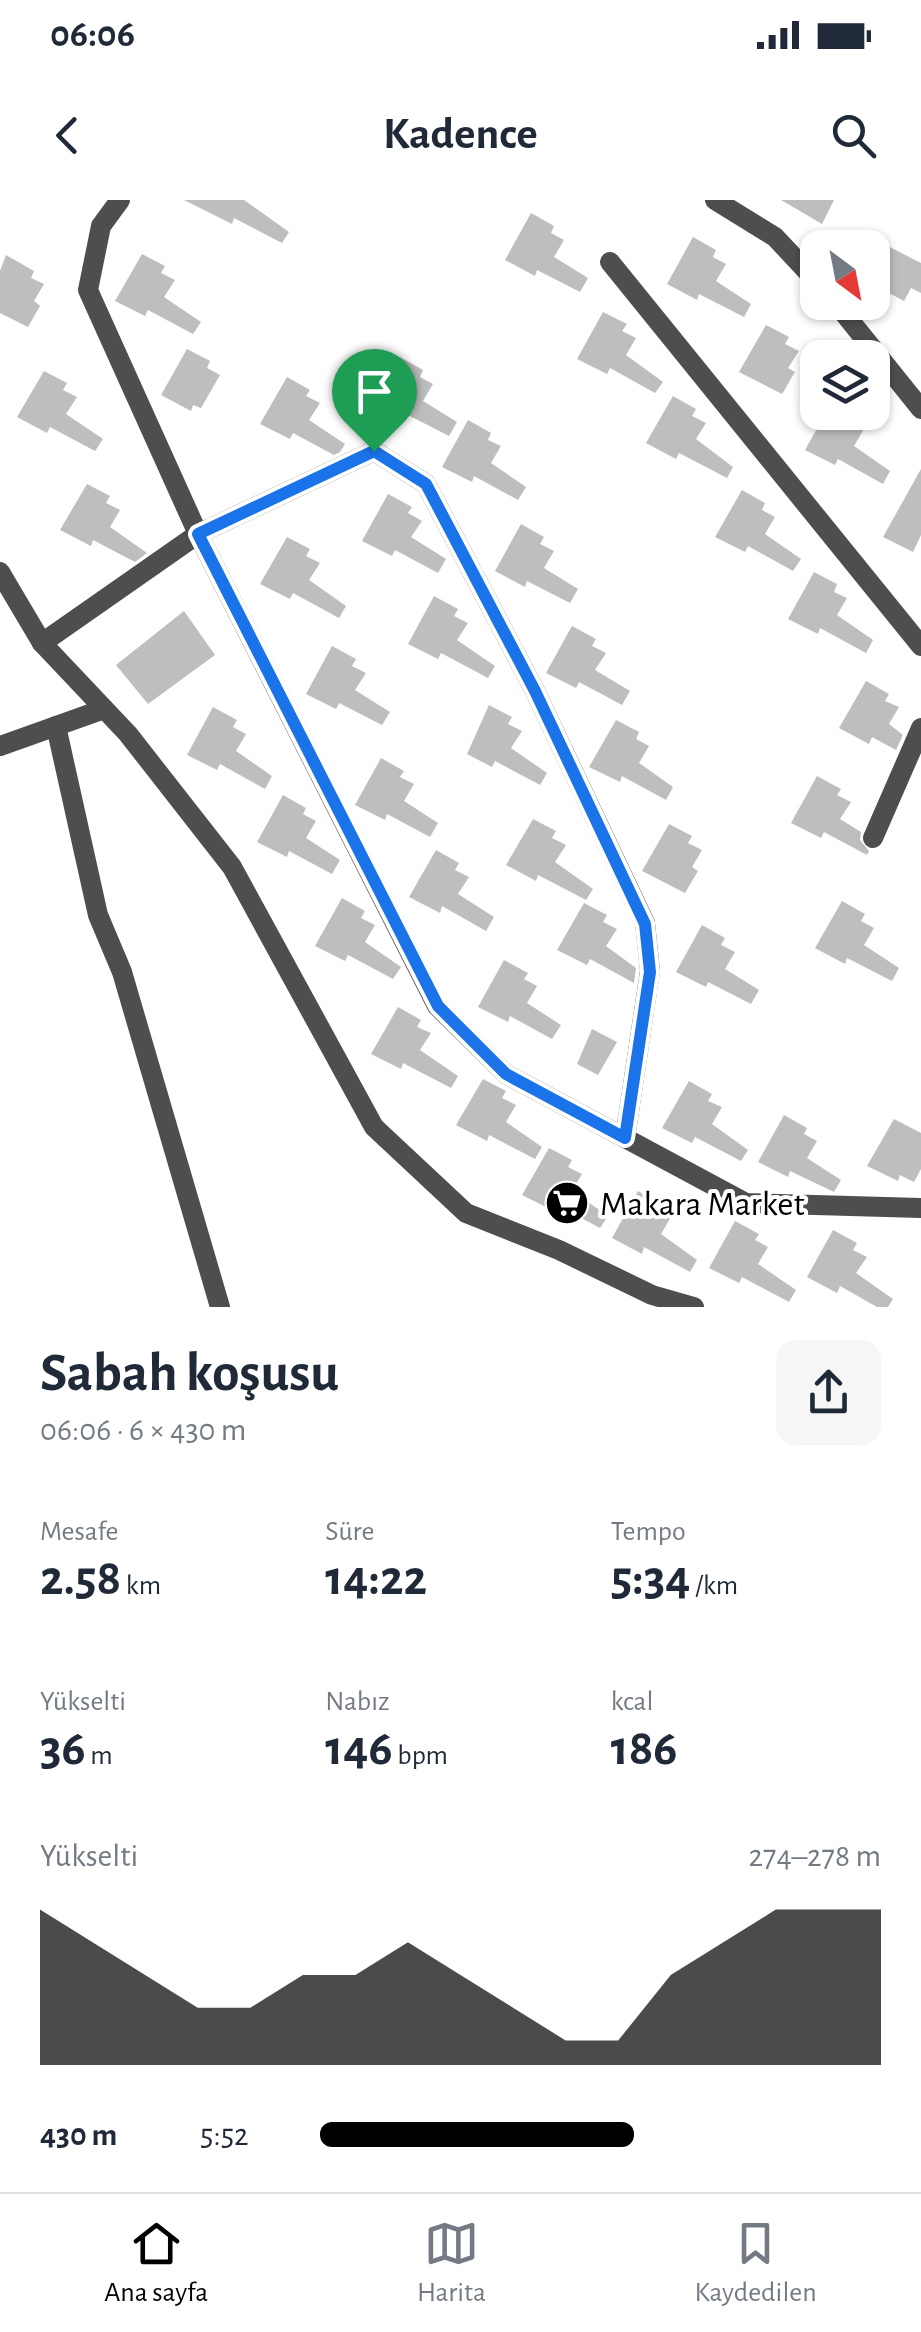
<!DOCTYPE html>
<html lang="tr">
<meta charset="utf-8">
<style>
body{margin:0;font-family:"Alegreya Sans",sans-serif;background:#f6f6f7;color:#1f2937;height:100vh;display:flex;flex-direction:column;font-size:38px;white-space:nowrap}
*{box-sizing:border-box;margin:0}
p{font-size:32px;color:#747a83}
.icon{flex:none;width:55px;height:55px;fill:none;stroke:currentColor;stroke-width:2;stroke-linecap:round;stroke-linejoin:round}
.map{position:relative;height:1107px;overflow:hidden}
.drawer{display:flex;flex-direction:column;background:#fff;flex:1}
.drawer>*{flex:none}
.needle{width:65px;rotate:148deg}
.buttons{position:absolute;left:800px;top:30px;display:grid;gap:20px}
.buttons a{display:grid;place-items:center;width:90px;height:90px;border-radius:20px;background:#fff;box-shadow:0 2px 8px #0004;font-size:50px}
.pin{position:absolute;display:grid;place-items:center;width:85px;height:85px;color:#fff;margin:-102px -42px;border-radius:50% 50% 50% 0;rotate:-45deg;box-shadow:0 0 10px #0007}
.pin .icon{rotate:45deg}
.round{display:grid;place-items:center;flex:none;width:105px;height:105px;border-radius:20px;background:#f6f6f7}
.summary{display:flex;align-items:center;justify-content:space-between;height:170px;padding:0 40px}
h1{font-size:55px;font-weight:600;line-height:75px}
.stats{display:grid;grid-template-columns:repeat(3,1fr);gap:15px;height:170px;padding:10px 40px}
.stats div{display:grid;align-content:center}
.stats b{font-size:50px;font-weight:600}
.stats small{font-size:28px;font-weight:400}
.stats p{font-size:28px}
.chart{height:280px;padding:20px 40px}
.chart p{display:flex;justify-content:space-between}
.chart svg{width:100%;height:180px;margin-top:10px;fill:#000;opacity:.7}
ul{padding:0 40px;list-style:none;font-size:32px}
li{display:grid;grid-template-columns:160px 120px 1fr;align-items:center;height:75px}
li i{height:25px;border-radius:12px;background:#000}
.status{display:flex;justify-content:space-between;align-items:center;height:70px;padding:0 50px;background:#fff;direction:ltr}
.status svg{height:28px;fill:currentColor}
header{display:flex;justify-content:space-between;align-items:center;height:130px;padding:0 40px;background:#fff;font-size:45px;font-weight:600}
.menu{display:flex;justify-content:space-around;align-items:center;height:140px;border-top:2px solid #e0e1e3;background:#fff;font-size:28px;color:#747a83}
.menu a{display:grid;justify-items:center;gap:5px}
.menu .on{color:#000}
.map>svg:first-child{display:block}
.building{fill:#bebebe}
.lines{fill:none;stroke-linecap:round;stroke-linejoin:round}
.minor{stroke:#4e4e4e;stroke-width:20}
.route-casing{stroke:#fff;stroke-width:20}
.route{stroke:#1a73e8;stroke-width:12}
.labels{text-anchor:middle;stroke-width:8;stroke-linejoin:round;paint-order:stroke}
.poi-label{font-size:35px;fill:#000;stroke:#fff;text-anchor:start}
</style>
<div class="status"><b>06:06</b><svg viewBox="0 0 49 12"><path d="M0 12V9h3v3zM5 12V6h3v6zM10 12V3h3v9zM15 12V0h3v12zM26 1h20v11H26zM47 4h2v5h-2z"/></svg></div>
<header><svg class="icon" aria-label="back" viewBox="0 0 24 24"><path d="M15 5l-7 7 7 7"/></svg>Kadence<svg class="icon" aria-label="search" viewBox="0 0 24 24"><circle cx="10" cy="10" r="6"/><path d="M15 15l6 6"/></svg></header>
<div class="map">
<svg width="921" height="1107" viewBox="0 0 921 1107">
<rect width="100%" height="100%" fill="#fff"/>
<g class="building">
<polygon points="184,0 244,0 289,32 282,43 234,18 232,24"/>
<polygon points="781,0 834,0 822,24"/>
<polygon points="531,13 554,26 551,33 564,40 554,57 588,78 580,92 537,70 535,76 505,60"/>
<polygon points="693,37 716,50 713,57 726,64 716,81 751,104 744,117 699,94 697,100 667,84"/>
<polygon points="882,43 921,63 921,93 911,88 904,101 887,92 872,114 872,63"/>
<polygon points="142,54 165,66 161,73 175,80 164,97 201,122 193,134 148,110 145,116 115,101"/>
<polygon points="6,55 34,71 31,78 44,84 34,101 40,106 28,127 0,113 0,71"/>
<polygon points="603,112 627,124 622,131 636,138 626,155 663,182 655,193 610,168 607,174 577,159"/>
<polygon points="766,125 789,137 785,144 799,151 788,168 795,172 782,194 739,172"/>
<polygon points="187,149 210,161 207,168 220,175 201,208 193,205 191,211 161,195"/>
<polygon points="400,157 423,170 420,177 433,184 423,201 457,222 449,236 406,214 404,219 374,204"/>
<polygon points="44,171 67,183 63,190 77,197 66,214 103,239 95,251 50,227 47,233 17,217"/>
<polygon points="287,177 310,190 306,196 320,203 309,220 345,244 340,252 334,255 293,233 290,239 260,224"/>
<polygon points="673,196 696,209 692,216 706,223 696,239 733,267 727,278 679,253 676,259 646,243"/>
<polygon points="826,212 856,212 850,222 864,229 854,246 890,271 883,284 838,259 835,265 805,250"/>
<polygon points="468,220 491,233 488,240 501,246 491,263 526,287 518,300 474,276 472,282 442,267"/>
<polygon points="921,269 921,335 913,352 883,337"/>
<polygon points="87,284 110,296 106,303 120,310 110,327 147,353 135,362 93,340 91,346 60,330"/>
<polygon points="742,290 765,303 762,310 775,317 765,334 801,359 793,371 748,346 745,352 715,337"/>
<polygon points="388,294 412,307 408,313 422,321 411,337 446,359 438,373 395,350 392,356 362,341"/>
<polygon points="521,324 544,337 540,344 554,351 544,368 578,389 570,403 527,381 525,387 495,371"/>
<polygon points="287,337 310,349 306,356 320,363 309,380 346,406 339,418 293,393 290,399 260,384"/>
<polygon points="814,372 837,384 834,392 847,398 837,415 873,440 866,453 820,428 818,434 788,419"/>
<polygon points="434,396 458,409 454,416 468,423 457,440 495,466 488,478 441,453 438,459 408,444"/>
<polygon points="184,411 215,455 148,504 116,465"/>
<polygon points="572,426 596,439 592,446 606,453 595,470 630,491 622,505 579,482 576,488 546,473"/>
<polygon points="332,446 356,459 352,466 366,473 355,490 390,512 382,525 339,503 336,509 306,494"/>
<polygon points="866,481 889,494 885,501 899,507 889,524 903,535 896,550 872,537 869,544 839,528"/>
<polygon points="489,505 512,517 508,524 522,531 511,548 547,573 540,585 495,561 492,567 467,554"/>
<polygon points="213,507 237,520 233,527 246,534 236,551 272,576 265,589 220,564 217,570 187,555"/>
<polygon points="616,520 639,532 636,539 649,546 639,563 673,587 666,600 622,576 620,582 589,567"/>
<polygon points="381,558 404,571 400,577 414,584 404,601 438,623 430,637 387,614 385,620 355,605"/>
<polygon points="817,576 841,589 837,595 851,602 840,619 861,632 860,640 869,651 867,655 824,632 821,638 791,623"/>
<polygon points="283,595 306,608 303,614 316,621 306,638 340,660 332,674 289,651 287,657 257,642"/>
<polygon points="533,619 556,631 552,638 566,645 555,662 593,689 586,700 538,675 536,681 506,665"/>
<polygon points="669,624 692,636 688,643 702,650 692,667 698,671 685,693 642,671"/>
<polygon points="436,650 459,663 455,670 469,677 458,694 494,717 486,731 442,706 440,713 409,697"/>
<polygon points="342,698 365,711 361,718 375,725 365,742 401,767 393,779 348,755 345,761 315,746"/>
<polygon points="842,701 865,714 861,721 874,728 864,745 899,768 892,781 847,758 845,764 815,748"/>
<polygon points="584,703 607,715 603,722 617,729 606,746 636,768 634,783 590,759 587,765 557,750"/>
<polygon points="702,725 725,738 721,745 735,752 725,769 759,790 751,804 708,782 706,787 676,772"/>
<polygon points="504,760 528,773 524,779 537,786 527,803 561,825 552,839 510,816 508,822 478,807"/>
<polygon points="398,807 421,820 417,827 431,833 420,850 458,876 451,888 403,863 401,869 371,854"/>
<polygon points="592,829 617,842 598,875 577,864"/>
<polygon points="483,879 506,891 502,898 516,905 506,922 542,947 535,959 489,935 487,941 456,925"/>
<polygon points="689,881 712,894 708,901 722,907 712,924 748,950 741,961 695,937 692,943 662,928"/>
<polygon points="784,915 807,928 804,934 817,941 807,958 841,980 834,992 790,971 788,977 758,962"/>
<polygon points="894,919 921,933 921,969 914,982 900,975 898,981 867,966"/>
<polygon points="549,948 572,960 568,967 582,974 572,991 608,1016 600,1028 555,1004 552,1010 522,995"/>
<polygon points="638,991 661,1004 657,1011 671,1017 661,1034 697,1060 690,1072 644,1047 642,1054 612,1038"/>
<polygon points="735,1021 759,1034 755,1040 768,1047 758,1064 796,1090 789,1102 742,1077 739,1083 709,1068"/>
<polygon points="833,1030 857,1043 853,1050 867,1057 856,1073 893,1099 888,1107 877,1107 840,1086 837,1093 807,1077"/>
</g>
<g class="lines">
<g class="minor">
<polyline points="120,0 101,26 88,90 198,334 437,806 506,874 746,1003 921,1008"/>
<polyline points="715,0 775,37 818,83"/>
<polyline points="610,62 921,446"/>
<polyline points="835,102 921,209"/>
<polyline points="0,372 42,443 128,534 232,667 374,927 466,1013 559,1050 652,1095 694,1107"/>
<polyline points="42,443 198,334 374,251 426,284 535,491 645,723 650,771 625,938"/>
<polyline points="56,526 98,715 122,772 220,1107"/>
<polyline points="0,546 104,509"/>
<polyline points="873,638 921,528"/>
</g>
</g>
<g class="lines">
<g class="route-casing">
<polygon id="route" points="374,251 426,284 535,491 645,724 650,772 625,938 506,874 438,806 198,334"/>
</g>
<use href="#route" class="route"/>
</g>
<defs>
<g id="supermarket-disc" transform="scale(2.25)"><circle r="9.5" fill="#000" stroke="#fff"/><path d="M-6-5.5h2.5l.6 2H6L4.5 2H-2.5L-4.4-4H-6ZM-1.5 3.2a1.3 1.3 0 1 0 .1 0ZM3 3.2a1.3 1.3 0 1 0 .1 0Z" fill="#fff"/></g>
</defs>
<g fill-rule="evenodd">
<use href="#supermarket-disc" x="567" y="1003"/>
</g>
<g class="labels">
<g class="poi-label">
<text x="600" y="1015">Makara Market</text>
</g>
</g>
</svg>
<div class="buttons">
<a><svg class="needle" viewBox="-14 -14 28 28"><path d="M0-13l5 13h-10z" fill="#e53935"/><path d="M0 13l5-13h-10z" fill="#747a83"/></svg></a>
<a><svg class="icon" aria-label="layers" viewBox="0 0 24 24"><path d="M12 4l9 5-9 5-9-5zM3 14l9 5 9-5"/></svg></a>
</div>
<div class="pin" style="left:374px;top:251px;background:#1e9e55"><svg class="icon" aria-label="arrive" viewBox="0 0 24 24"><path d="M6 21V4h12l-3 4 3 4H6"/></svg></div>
</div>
<section class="drawer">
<div class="summary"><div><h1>Sabah koşusu</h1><p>06:06 · 6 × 430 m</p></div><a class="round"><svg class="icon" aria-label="share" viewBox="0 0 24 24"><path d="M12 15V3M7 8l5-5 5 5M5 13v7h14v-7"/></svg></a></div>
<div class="stats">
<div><p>Mesafe</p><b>2.58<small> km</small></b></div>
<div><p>Süre</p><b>14:22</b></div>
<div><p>Tempo</p><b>5:34<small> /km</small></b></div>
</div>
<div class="stats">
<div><p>Yükselti</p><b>36<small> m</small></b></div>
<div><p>Nabız</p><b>146<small> bpm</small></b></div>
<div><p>kcal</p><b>186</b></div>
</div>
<div class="chart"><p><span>Yükselti</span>274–278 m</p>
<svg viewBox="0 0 160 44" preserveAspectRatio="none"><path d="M0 44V6L10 14L20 22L30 30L40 30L50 22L60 22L70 14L80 22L90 30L100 38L110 38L120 22L130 14L140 6L150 6L160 6V44z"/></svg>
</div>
<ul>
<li><b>430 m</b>5:52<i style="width:56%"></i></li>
</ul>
</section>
<nav class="menu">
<a class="on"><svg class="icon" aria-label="home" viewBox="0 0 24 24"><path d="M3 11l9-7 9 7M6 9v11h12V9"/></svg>Ana sayfa</a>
<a><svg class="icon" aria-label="map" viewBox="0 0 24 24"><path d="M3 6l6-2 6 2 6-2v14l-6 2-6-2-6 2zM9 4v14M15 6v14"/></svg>Harita</a>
<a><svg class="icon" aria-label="saved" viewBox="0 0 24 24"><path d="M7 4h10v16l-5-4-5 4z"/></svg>Kaydedilen</a>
</nav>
